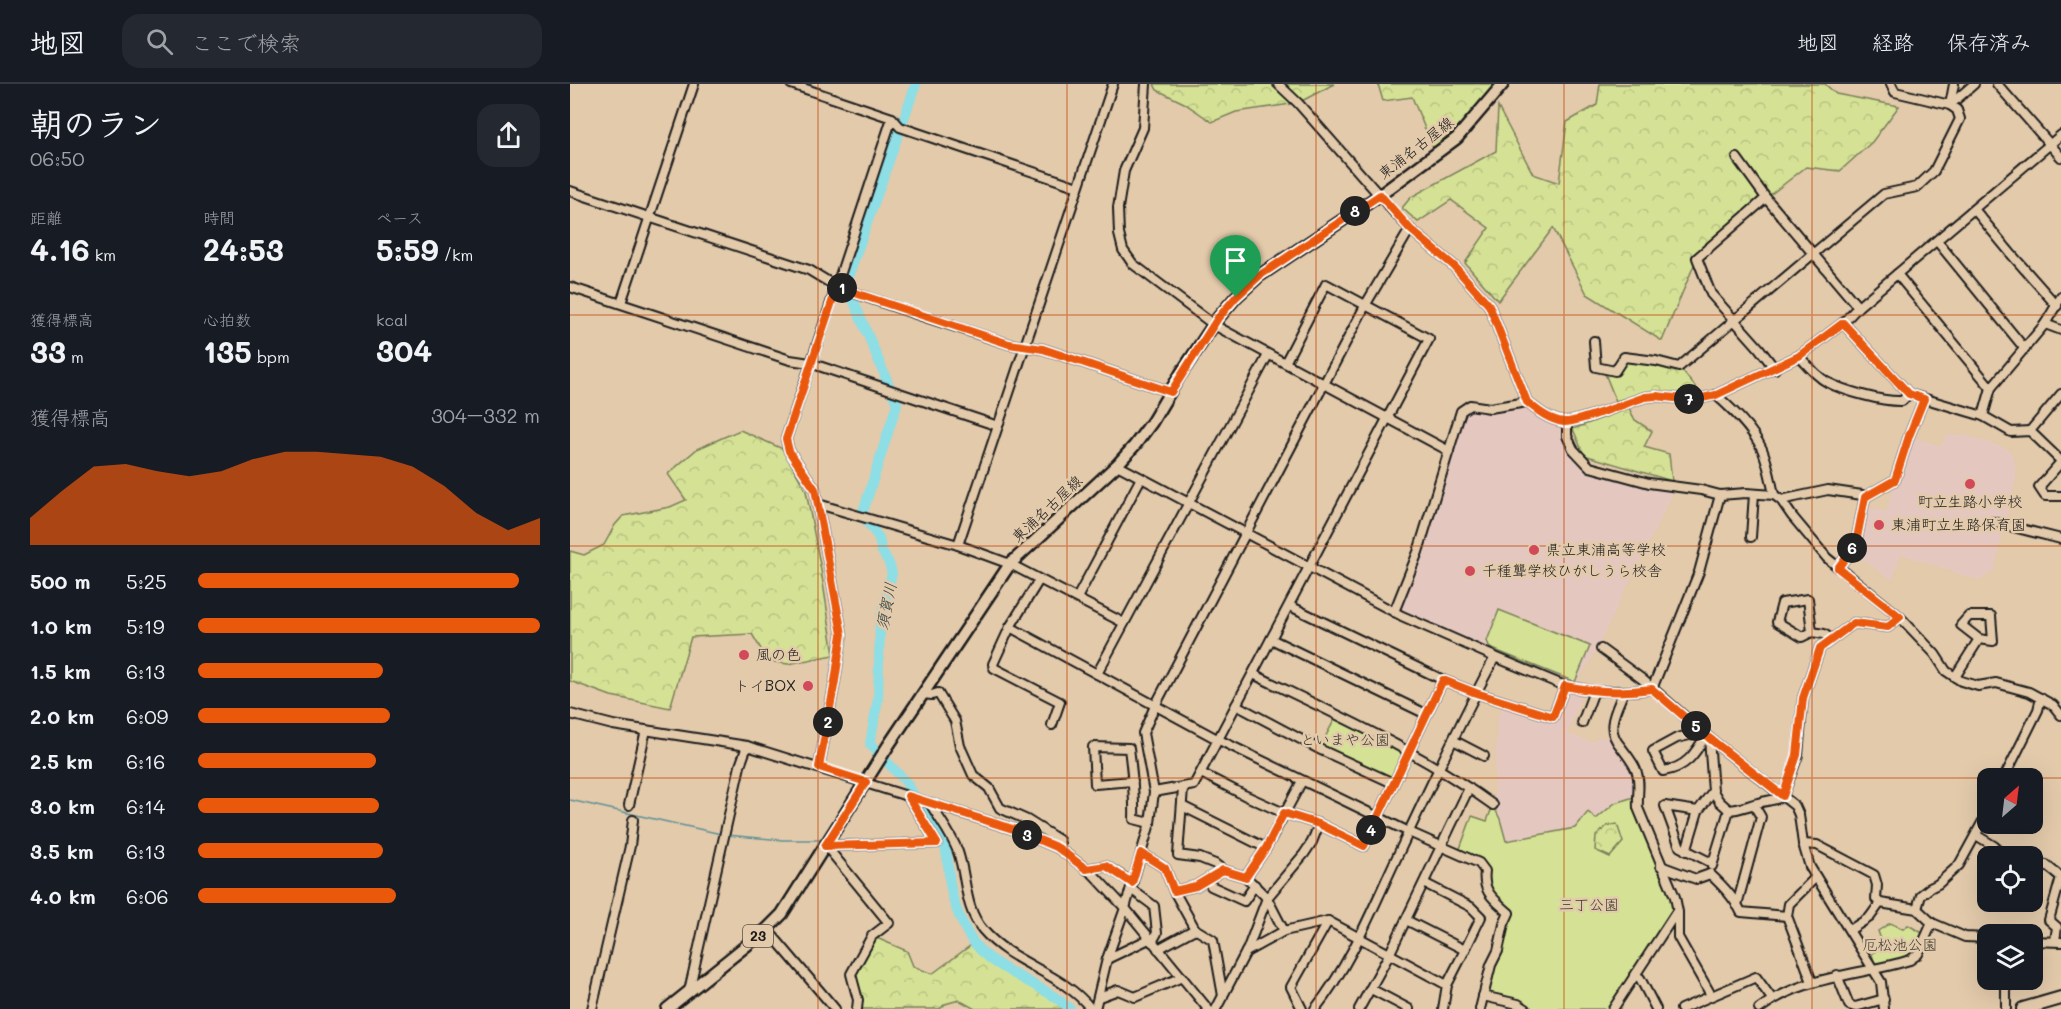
<!DOCTYPE html>
<html lang="ja">
<meta charset="utf-8">
<style>
body{margin:0;font-family:Mali,"Klee One",sans-serif;background:#242831;color:#f1f3f6;height:100vh;display:flex;flex-direction:column;font-size:22px;white-space:nowrap}
*{box-sizing:border-box;margin:0}
p{font-size:20px;color:#9ea1a6}
.icon{flex:none;width:33px;height:33px;fill:none;stroke:currentColor;stroke-width:2;stroke-linecap:round;stroke-linejoin:round}
.map{position:relative;flex:1;overflow:hidden}
.side{display:flex;flex-direction:column;background:#171b24;width:570px}
.side>*{flex:none}
.needle{width:39px;rotate:28deg}
.buttons{position:absolute;left:1407px;top:684px;display:grid;gap:12px}
.buttons a{display:grid;place-items:center;width:66px;height:66px;border-radius:12px;background:#171b24;box-shadow:0 6px 24px #0002;font-size:30px}
.pin{position:absolute;display:grid;place-items:center;width:51px;height:51px;color:#fff;margin:-62px -26px;border-radius:50% 50% 50% 0;rotate:-45deg;box-shadow:0 0 6px #0007}
.pin .icon{rotate:45deg}
.km{position:absolute;width:30px;height:30px;margin:-15px;border-radius:50%;background:#222;color:#fff;font-size:16px;line-height:30px;text-align:center}
.round{display:grid;place-items:center;flex:none;width:63px;height:63px;border-radius:18px;background:#242831}
.overview{display:flex;align-items:center;justify-content:space-between;height:102px;padding:0 30px}
h1{font-size:33px;font-weight:700;line-height:45px}
.figures{display:grid;grid-template-columns:repeat(3,1fr);gap:9px;height:102px;padding:6px 30px}
.figures div{display:grid;align-content:center}
.figures b{font-size:30px;font-weight:700}
.figures small{font-size:16px;font-weight:400}
.figures p{font-size:16px}
.chart{height:168px;padding:12px 30px}
.chart p{display:flex;justify-content:space-between}
.chart svg{width:100%;height:108px;margin-top:6px;fill:#ea580c;opacity:.7}
ul{padding:0 30px;list-style:none;font-size:20px}
li{display:grid;grid-template-columns:96px 72px 1fr;align-items:center;height:45px}
li i{height:15px;border-radius:8px;background:#ea580c}
header{display:flex;align-items:center;gap:36px;box-sizing:border-box;height:84px;padding:0 30px;background:#171b24;border-bottom:2px solid #363941}
header strong{font-size:28px}
nav{display:flex;gap:33px;margin-inline-start:auto;font-size:21px}
.search{width:420px;height:54px;background:#242831;display:flex;align-items:center;gap:15px;box-sizing:border-box;padding:0 21px;border-radius:18px;color:#9ea1a6;font-size:22px}
main{display:flex;flex:1;min-height:0}
.map>svg:first-child{display:block}
.built{fill:#e4c8bf}
.green{fill:#d5e295;stroke:#787f58;stroke-width:1.5}
.forest{fill:url(#forest-crowns);stroke:#787f58;stroke-width:1.5}
.lines{fill:none;stroke-linecap:round;stroke-linejoin:round}
.stream{stroke:#609095;stroke-width:1.5}
.river{stroke:#8ddee5;stroke-width:10}
.minor-casing{stroke:#1c1c1c;stroke-width:12}
.major-casing{stroke:#1c1c1c;stroke-width:15}
.highway-casing{stroke:#1c1c1c;stroke-width:16}
.minor{stroke:#e3caab;stroke-width:8}
.major{stroke:#e3caab;stroke-width:10}
.highway{stroke:#e3caab;stroke-width:12}
.route-casing{stroke:#fff;stroke-width:12}
.route{stroke:#ea580c;stroke-width:8}
.grid{fill:none;stroke:#bf4d0f;stroke-width:1.5;stroke-opacity:0.55}
.poi-dot{fill:#d1495b;stroke:#e3caab;stroke-width:2}
.labels{text-anchor:middle;stroke-width:5;stroke-linejoin:round;paint-order:stroke}
.shield{fill:#e3caab;stroke:#585047;stroke-width:1.5}
.shield-label{font-size:14px;font-weight:bold;fill:#1c1c1c}
.street-label{font-size:15px;fill:#1c1c1c;stroke:#e3caab}
.poi-label{font-size:15px;fill:#1c1c1c;stroke:#e3caab;text-anchor:start}
.park-label{font-size:15px;fill:#383a2e;stroke:#e3caab}
.water-label{font-size:16px;font-style:italic;fill:#334344;stroke:#e3caab}
</style>
<header>
<strong>地図</strong>
<div class="search"><svg class="icon" aria-label="search" viewBox="0 0 24 24"><circle cx="10" cy="10" r="6"/><path d="M15 15l6 6"/></svg>ここで検索</div>
<nav><a>地図</a><a>経路</a><a>保存済み</a></nav>
</header>
<main>
<section class="side">
<div class="overview"><div><h1>朝のラン</h1><p>06:50</p></div><a class="round"><svg class="icon" aria-label="share" viewBox="0 0 24 24"><path d="M12 15V3M7 8l5-5 5 5M5 13v7h14v-7"/></svg></a></div>
<div class="figures">
<div><p>距離</p><b>4.16<small> km</small></b></div>
<div><p>時間</p><b>24:53</b></div>
<div><p>ペース</p><b>5:59<small> /km</small></b></div>
</div>
<div class="figures">
<div><p>獲得標高</p><b>33<small> m</small></b></div>
<div><p>心拍数</p><b>135<small> bpm</small></b></div>
<div><p>kcal</p><b>304</b></div>
</div>
<div class="chart"><p><span>獲得標高</span>304–332 m</p>
<svg viewBox="0 0 160 44" preserveAspectRatio="none"><path d="M0 44V33L10 22L20 12L30 11L40 14L50 16L60 14L70 9L80 6L90 6L100 7L110 8L120 12L130 20L140 31L150 38L160 33V44z"/></svg>
</div>
<ul>
<li><b>500 m</b>5:25<i style="width:94%"></i></li>
<li><b>1.0 km</b>5:19<i style="width:100%"></i></li>
<li><b>1.5 km</b>6:13<i style="width:54%"></i></li>
<li><b>2.0 km</b>6:09<i style="width:56%"></i></li>
<li><b>2.5 km</b>6:16<i style="width:52%"></i></li>
<li><b>3.0 km</b>6:14<i style="width:53%"></i></li>
<li><b>3.5 km</b>6:13<i style="width:54%"></i></li>
<li><b>4.0 km</b>6:06<i style="width:58%"></i></li>
</ul>
</section>
<div class="map">
<svg width="1491" height="925" viewBox="0 0 1491 925">
<defs>
<pattern id="forest-crowns" width="20" height="18" patternUnits="userSpaceOnUse" patternTransform="scale(1.5)"><rect width="20" height="18" fill="#d5e295"/><path d="M2 6a3 3 0 1 1 6 0M12 15a3 3 0 1 1 6 0" fill="none" stroke="#b6c180"/></pattern>
</defs>
<rect width="100%" height="100%" fill="#e3caab"/>
<filter id="ink" filterUnits="userSpaceOnUse"><feTurbulence type="fractalNoise" baseFrequency=".0167" numOctaves="2"/><feDisplacementMap in="SourceGraphic" scale="12" xChannelSelector="R" yChannelSelector="G"/><feConvolveMatrix kernelMatrix="1 2 1 2 8 2 1 2 1" color-interpolation-filters="sRGB"/></filter>
<g filter="url(#ink)">
<g class="built">
<polygon points="957,318 997,338 997,352 1020,383 1106,403 1025,568 1005,603 1014,605 997,650 1021,658 1029,653 1043,654 1066,686 1067,712 1026,735 1018,728 1005,744 935,757 924,716 927,636 934,618 983,632 995,602 833,528 829,522 887,338 900,321 920,324"/>
<polygon points="1377,351 1397,352 1439,365 1445,378 1446,393 1424,487 1409,497 1331,470 1322,496 1286,471 1285,465 1293,422 1316,428 1339,352 1370,362"/>
</g>
<g class="green">
<polygon points="929,526 1020,562 1005,598 920,564 917,557"/>
<polygon points="767,631 839,667 823,699 749,665"/>
<polygon points="1067,712 1107,826 1043,925 956,925 913,912 938,829 916,806 915,787 888,770 902,732 917,737 923,721 930,735 936,757 1005,744 1018,728 1026,735 1045,719"/>
<polygon points="1320,839 1333,845 1338,841 1356,851 1340,876 1305,882 1302,870 1313,861 1308,847"/>
</g>
<g class="forest">
<polygon points="584,0 764,0 728,19 666,28 642,38 614,19 587,6"/>
<polygon points="808,0 932,0 922,13 863,64 842,13 813,17"/>
<polygon points="1030,0 1255,0 1266,10 1329,22 1302,58 1270,87 1236,83 1196,114 1127,174 1092,257 1017,210 983,144 928,217 895,179 919,144 881,116 848,138 832,124 841,113 926,67 928,23 963,90 989,99 997,38 1027,21"/>
<polygon points="1054,273 1109,283 1132,311 1103,312 1077,308 1046,317 1034,287 1045,287"/>
<polygon points="1059,324 1065,336 1082,347 1074,363 1099,370 1102,397 1014,371 1003,345"/>
<polygon points="170,346 213,365 236,407 251,486 264,571 218,580 198,577 182,550 121,553 100,624 41,612 0,597 0,467 14,471 34,461 45,441 53,432 100,423 116,416 98,390 127,365"/>
<polygon points="1047,740 1053,758 1040,773 1025,766 1026,752 1037,742"/>
<polygon points="302,852 337,867 343,882 362,890 404,859 422,876 481,909 496,925 405,925 389,916 375,920 370,925 287,925 282,891"/>
</g>
<g class="lines">
<g class="stream">
<polyline points="0,716 151,750"/>
<polyline points="156,751 212,756 253,756"/>
<polyline points="264,756 328,756"/>
<polyline points="368,762 376,764"/>
</g>
<path class="river" d="M346,0l-70,199 51,121 -35,111 17,23 2,12 8,13 3,10 -12,48 -2,78 -8,45 35,37 38,58c5,14 5,30 7,45 2,14 7,28 13,40 18,46 74,54 107,85"/>
<g class="minor-casing">
<g id="minor">
<polyline points="221,0 322,34 330,43 508,103"/>
<polyline points="576,0 573,44 554,87 548,124 549,150 553,166 563,180 644,241 879,367"/>
<path d="M708,0l20,19 96,109 16,17 44,37 35,39 38,97c11,9 22,18 37,20 13,1 65,-20 81,-25l11,-1 37,4 23,-5 83,-39 44,-33 15,-16 203,-172"/>
<polyline points="1427,0 1491,73"/>
<polyline points="1380,21 1404,0"/>
<polyline points="1380,21 1384,0"/>
<polyline points="1167,74 1196,114"/>
<polyline points="0,107 239,186 267,203 349,231 439,260 473,265 601,308"/>
<polyline points="1404,125 1442,171 1487,222"/>
<polyline points="1367,157 1455,265"/>
<polyline points="1327,190 1421,304"/>
<polyline points="0,203 220,276 240,279 428,342"/>
<polyline points="51,219 124,0"/>
<polyline points="1273,239 1339,310 1413,332 1441,348 1460,347 1491,377"/>
<polyline points="1475,240 1491,246"/>
<polyline points="1024,257 1026,283 1045,287 1054,273 1086,277 1109,283 1314,110 1347,103 1364,87 1390,35 1387,26 1380,21 1325,8 1321,0"/>
<path d="M1229,272c8,9 17,20 28,26 17,9 56,20 75,19l7,-7"/>
<polyline points="1205,285 1189,264 1141,210 1127,174 1196,114 1288,223"/>
<path d="M1146,311c17,15 36,33 46,54 6,14 9,31 12,46"/>
<polyline points="1413,332 1421,304 1475,240 1491,213"/>
<polyline points="997,338 997,352 1003,365 1020,383 1079,399 1131,406 1150,411 1176,409 1204,411 1211,416 1222,432 1257,474 1330,533 1365,570 1376,587 1391,597 1408,602 1426,599 1459,608 1483,621 1491,631"/>
<polyline points="1460,347 1491,310"/>
<polyline points="1491,378 1469,403 1475,412 1491,412"/>
<polyline points="547,381 832,532 925,573 995,602 1024,607 1063,607 1082,605"/>
<polyline points="1211,416 1258,406 1292,411 1295,413 1325,396 1339,352 1354,315"/>
<polyline points="248,420 388,461 440,480 554,539"/>
<polyline points="1423,438 1491,455"/>
<polyline points="1181,453 1184,410"/>
<polyline points="388,461 543,0"/>
<polyline points="1268,484 1286,459 1295,413"/>
<polyline points="469,496 440,543 423,580 424,584 490,618 482,641"/>
<polyline points="507,514 571,394"/>
<polyline points="720,522 873,596 906,609 983,633 995,602"/>
<polyline points="824,528 848,468 891,327 900,321 920,324 957,318"/>
<path d="M440,543l207,112 192,93 70,31 6,8c-3,21 9,28 24,42l-5,11 -6,27 -7,14 -11,44"/>
<polyline points="1242,548 1232,553 1207,538 1212,519 1238,515 1242,548 1254,550 1261,555"/>
<polyline points="701,555 856,630"/>
<polyline points="1031,565 1072,595 1139,654 1225,722 1229,731 1233,760 1240,783 1311,898 1314,925"/>
<polyline points="527,590 698,271"/>
<path d="M683,590c82,40 166,77 240,131"/>
<polyline points="1385,593 1409,555 1423,557 1421,532 1399,532 1391,541 1409,555"/>
<polyline points="1082,605 1129,488 1150,411"/>
<path d="M1054,607c-8,20 -20,37 -3,56 5,7 12,15 15,23 5,12 1,25 2,38l37,89 3,15v25l33,58"/>
<polyline points="353,610 362,611 368,609 385,637 390,662 403,691 419,704 430,724 457,736 489,756 490,760 488,764"/>
<polyline points="666,621 749,665 823,699"/>
<polyline points="0,630 43,641 177,662 446,746 488,764 523,790 555,824 638,925"/>
<polyline points="1012,639 1024,607"/>
<path d="M1132,648l-25,6 -24,13 10,20c23,-3 32,-17 43,-36"/>
<path d="M1139,654l4,53 6,10 10,9c14,-1 17,-4 29,-7 9,-3 17,-2 25,-7l15,-41 5,-57 17,-50 34,-25 34,4 12,-10"/>
<polyline points="883,656 914,672"/>
<polyline points="249,683 265,597 272,550 245,405 219,367 216,355 322,34"/>
<polyline points="631,689 674,711 714,729 749,740 794,762 873,596"/>
<polyline points="1434,694 1468,626 1471,614"/>
<path d="M563,697l-38,3 -2,-37 36,1c3,24 6,47 5,71l16,4"/>
<polyline points="613,704 608,771 630,774 645,780 653,786 676,793 696,764 732,697"/>
<polyline points="584,708 624,701 859,255 756,200 715,279"/>
<path d="M360,719c9,16 22,32 28,49 9,26 6,56 25,78 30,35 79,42 108,79"/>
<polyline points="59,721 76,646"/>
<polyline points="612,722 696,764"/>
<polyline points="1406,751 1424,762 1435,772"/>
<polyline points="1233,760 1247,761 1304,791 1307,801 1306,815 1310,819 1347,825 1362,839 1395,853 1418,854"/>
<polyline points="256,762 319,839 302,852 281,890 288,916 287,925"/>
<polyline points="256,762 367,759 338,712"/>
<polyline points="1116,767 1128,727"/>
<polyline points="571,769 595,784 604,807 625,845 643,856 653,912"/>
<polyline points="1142,779 1110,763 1095,722 1128,727 1143,707"/>
<polyline points="1462,779 1476,781 1491,793"/>
<polyline points="1091,782 1126,795 1140,790"/>
<polyline points="1142,782 1159,726"/>
<polyline points="516,785 536,782 563,799"/>
<path d="M1140,790c12,11 24,23 31,38l46,4 2,-12 27,-27"/>
<polyline points="676,793 697,814 714,847"/>
<polyline points="854,799 901,823 911,833 895,866"/>
<polyline points="641,802 674,817 685,801"/>
<polyline points="561,805 584,822 587,849 582,858"/>
<polyline points="604,807 626,802 653,786"/>
<polyline points="1167,821 1191,733 1184,721"/>
<polyline points="1347,825 1351,811 1360,804 1368,800 1389,781 1418,728"/>
<polyline points="1217,832 1242,898"/>
<polyline points="836,836 895,866 877,901 873,925"/>
<polyline points="197,845 265,925"/>
<polyline points="1280,846 1300,833 1310,819"/>
<polyline points="1462,857 1491,858"/>
<polyline points="1485,857 1487,843 1479,836 1491,793"/>
<polyline points="588,865 625,845"/>
<polyline points="676,868 714,847 758,837"/>
<polyline points="537,875 579,855"/>
<polyline points="1064,891 1070,894 1086,925"/>
<polyline points="1267,891 1279,921 1285,923 1314,915"/>
<polyline points="1436,896 1436,925"/>
<polyline points="801,905 839,925"/>
<polyline points="119,907 170,682 177,662"/>
<polyline points="913,912 948,920 956,925"/>
<polyline points="529,913 548,906 565,913 612,893"/>
<polyline points="22,925 60,762 63,736"/>
<polyline points="525,925 537,875 555,824 580,739 584,708 573,649 585,622 796,220 840,145"/>
<polyline points="646,925 678,864 697,814 734,770 742,758 749,740"/>
<polyline points="732,925 721,903 758,837 877,901"/>
<path d="M745,925c35,-44 56,-97 80,-148 32,-68 64,-137 100,-204"/>
<polyline points="789,925 819,871 899,704"/>
<polyline points="1043,925 1107,827"/>
<polyline points="1111,925 1186,893 1202,915"/>
<path d="M1189,925c45,-34 100,-33 151,-49l8,-6 14,-31"/>
</g>
</g>
<g class="major-casing">
<polyline id="major" points="97,925 197,845 212,830 318,662 440,480 547,381 565,361 582,338 610,291 648,234 666,213 689,192 810,111 887,54 933,0"/>
</g>
<g class="highway-casing">
<polyline id="highway" points="1453,925 1491,914"/>
</g>
<use href="#minor" class="minor"/>
<use href="#major" class="major"/>
<use href="#highway" class="highway"/>
</g>
</g>
<g class="lines" filter="url(#ink)">
<g class="route-casing">
<path id="route" d="M810,111l30,34 44,37 35,39 38,97c11,9 22,18 37,20 13,1 65,-20 81,-25l11,-1 37,4 23,-5 83,-39 44,-33 66,71 15,5 -15,37 -14,44 -30,17 -9,46 -18,25 62,49 -12,10 -34,-4 -34,25 -17,50 -6,57 -14,41 -74,-58 -57,-49c-29,4 -58,3 -87,-3l-12,31 -77,-24 -33,-13 -79,166 -45,-22 -35,-11 -18,35 -20,29 -23,-7 -27,16 -22,5 -9,-23 -24,-15 -9,30 -26,-17 -20,3 -28,-21 -42,-18 -108,-34 29,47 -112,3 41,-64 -47,-15 16,-86 7,-47 -27,-145 -26,-38 -3,-12 51,-152 172,57 34,5 128,43 47,-74 18,-21 23,-21z"/>
</g>
<use href="#route" class="route"/>
</g>
<path class="grid" d="M248,0v925M497,0v925M746,0v925M994,0v925M1242,0v925M0,231h1491M0,462h1491M0,694h1491"/>
<g class="poi-dot">
<circle cx="1400" cy="400" r="6"/>
<circle cx="1309" cy="441" r="6"/>
<circle cx="964" cy="466" r="6"/>
<circle cx="900" cy="487" r="6"/>
<circle cx="174" cy="571" r="6"/>
<circle cx="238" cy="602" r="6"/>
</g>
<g class="labels">
<rect class="shield" x="173" y="841" width="30" height="22" rx="4.5"/>
<g class="shield-label">
<text x="188" y="857">23</text>
</g>
<g class="street-label">
<text transform="translate(846 64) rotate(-38)" y="5">東浦名古屋線</text>
<text transform="translate(477 425) rotate(-43)" y="5">東浦名古屋線</text>
</g>
<g class="poi-label">
<text x="1400" y="423" text-anchor="middle">町立生路小学校</text>
<text x="1321" y="446">東浦町立生路保育園</text>
<text x="976" y="471">県立東浦高等学校</text>
<text x="912" y="492">千種聾学校ひがしうら校舎</text>
<text x="186" y="576">風の色</text>
<text x="226" y="607" text-anchor="end">トイBOX</text>
</g>
<g class="park-label">
<text x="775" y="661">といまや公園</text>
<text x="1019" y="826">三丁公園</text>
<text x="1330" y="866">厄松池公園</text>
</g>
<g class="water-label">
<text transform="translate(316 522) rotate(-79)" y="6">須賀川</text>
</g>
</g>
</svg>
<div class="buttons">
<a><svg class="needle" viewBox="-14 -14 28 28"><path d="M0-13l5 13h-10z" fill="#e53935"/><path d="M0 13l5-13h-10z" fill="#9ea1a6"/></svg></a>
<a><svg class="icon" aria-label="locate" viewBox="0 0 24 24"><circle cx="12" cy="12" r="6"/><path d="M12 2v4M12 18v4M2 12h4M18 12h4"/></svg></a>
<a><svg class="icon" aria-label="layers" viewBox="0 0 24 24"><path d="M12 4l9 5-9 5-9-5zM3 14l9 5 9-5"/></svg></a>
</div>
<div class="pin" style="left:666px;top:213px;background:#1e9e55"><svg class="icon" aria-label="arrive" viewBox="0 0 24 24"><path d="M6 21V4h12l-3 4 3 4H6"/></svg></div>
<b class="km" style="left:272px;top:204px">1</b>
<b class="km" style="left:258px;top:638px">2</b>
<b class="km" style="left:457px;top:751px">3</b>
<b class="km" style="left:801px;top:746px">4</b>
<b class="km" style="left:1126px;top:642px">5</b>
<b class="km" style="left:1282px;top:464px">6</b>
<b class="km" style="left:1119px;top:315px">7</b>
<b class="km" style="left:785px;top:127px">8</b>
</div>
</main>
